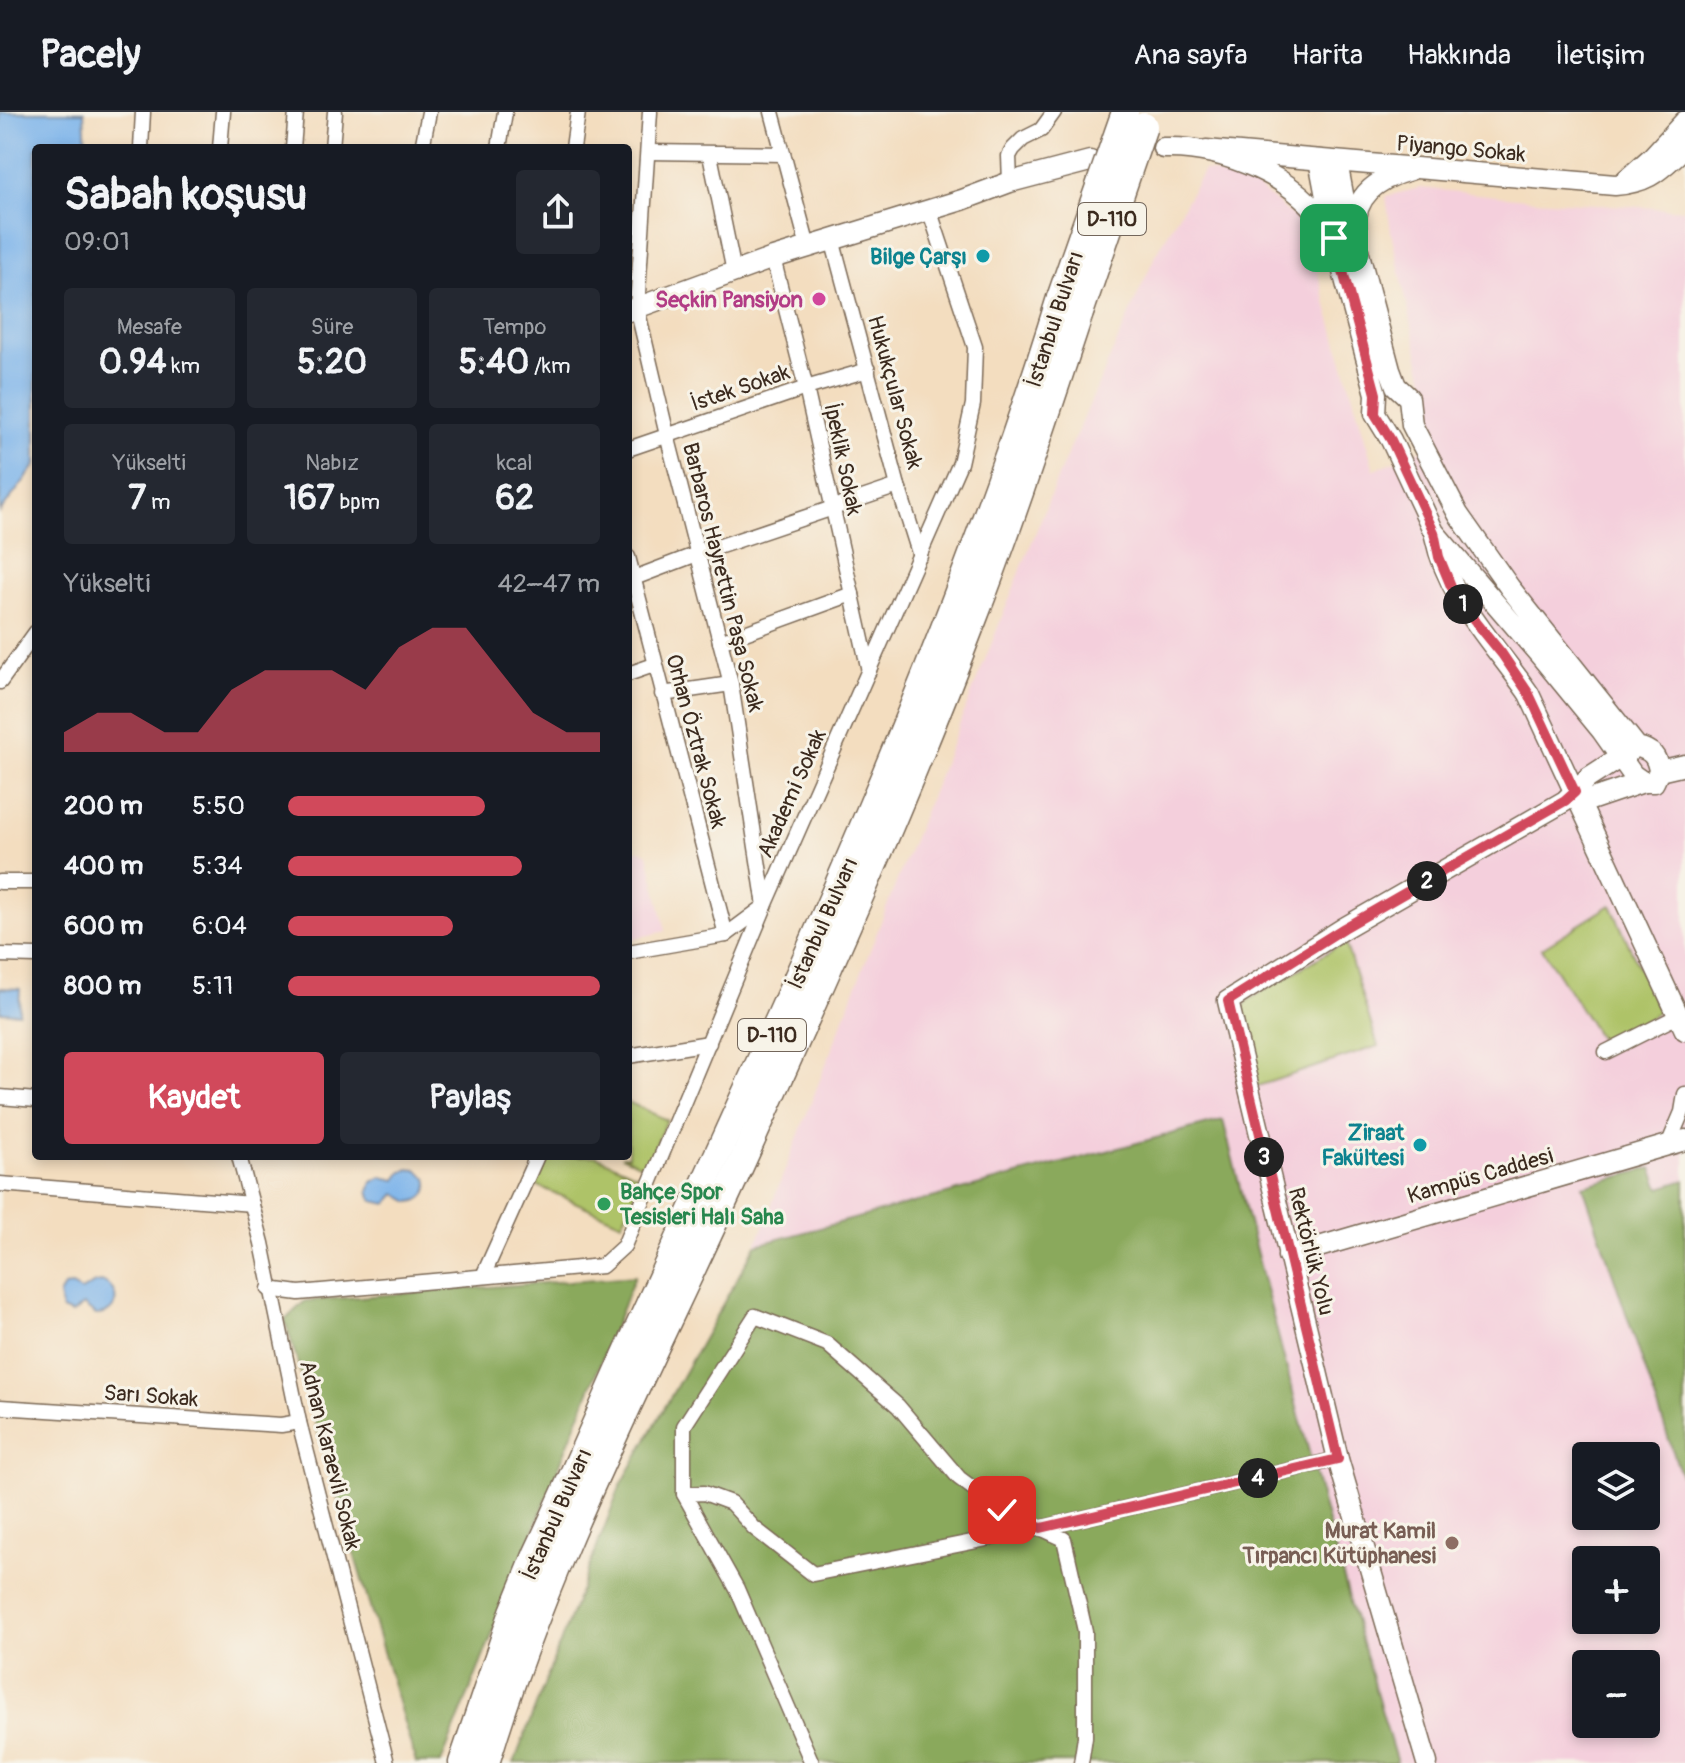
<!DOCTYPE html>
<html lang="tr">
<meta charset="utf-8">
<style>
body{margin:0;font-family:Pangolin,sans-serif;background:#242831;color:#f1f3f6;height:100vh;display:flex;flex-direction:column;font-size:30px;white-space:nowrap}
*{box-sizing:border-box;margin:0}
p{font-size:26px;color:#9ea1a6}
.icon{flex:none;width:44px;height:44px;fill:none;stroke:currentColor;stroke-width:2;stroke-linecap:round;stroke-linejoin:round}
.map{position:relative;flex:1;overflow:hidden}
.drawer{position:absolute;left:32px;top:32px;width:600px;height:1016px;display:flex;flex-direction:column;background:#171b24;border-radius:8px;box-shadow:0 4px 12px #0003}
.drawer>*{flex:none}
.tools{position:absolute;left:1572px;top:1330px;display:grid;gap:16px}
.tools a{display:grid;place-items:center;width:88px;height:88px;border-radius:8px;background:#171b24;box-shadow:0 4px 12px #0003;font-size:40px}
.pin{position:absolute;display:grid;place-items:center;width:68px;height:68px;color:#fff;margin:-34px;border-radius:16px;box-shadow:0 4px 12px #0006}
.km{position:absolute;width:40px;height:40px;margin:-20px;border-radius:50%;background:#222;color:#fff;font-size:22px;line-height:40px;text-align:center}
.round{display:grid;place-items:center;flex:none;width:84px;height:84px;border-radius:8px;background:#242831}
.head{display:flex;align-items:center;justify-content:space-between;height:136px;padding:0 32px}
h1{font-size:44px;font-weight:700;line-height:60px}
.figures{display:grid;grid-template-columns:repeat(3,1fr);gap:12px;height:136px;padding:8px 32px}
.figures div{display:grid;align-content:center;border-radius:8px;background:#242831;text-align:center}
.figures b{font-size:34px;font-weight:700}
.figures small{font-size:22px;font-weight:400}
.figures p{font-size:22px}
.chart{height:224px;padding:16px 32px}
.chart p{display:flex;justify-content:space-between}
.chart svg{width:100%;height:144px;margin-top:8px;fill:#d1495b;opacity:.7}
.button{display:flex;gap:16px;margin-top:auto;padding:16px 32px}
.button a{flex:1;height:92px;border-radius:8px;background:#d1495b;color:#fff;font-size:32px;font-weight:700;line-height:92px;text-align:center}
.button a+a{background:#242831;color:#f1f3f6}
ul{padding:0 32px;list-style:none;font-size:26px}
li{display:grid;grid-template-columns:128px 96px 1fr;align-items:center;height:60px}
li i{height:20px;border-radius:10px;background:#d1495b}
header{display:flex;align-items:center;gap:48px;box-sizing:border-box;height:112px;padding:0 40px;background:#171b24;border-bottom:2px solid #363941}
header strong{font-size:38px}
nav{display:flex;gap:44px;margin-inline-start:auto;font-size:28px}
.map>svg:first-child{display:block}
.built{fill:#f4cfdc;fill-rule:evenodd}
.green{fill:#aec367;stroke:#747642;stroke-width:2}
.forest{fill:#8aa95c;stroke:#626a3d;stroke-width:2}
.water{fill:#7bb3ea;stroke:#5b6e84;stroke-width:2}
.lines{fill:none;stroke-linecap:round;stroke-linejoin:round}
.street-casing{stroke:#7b6956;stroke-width:17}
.secondary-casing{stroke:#7b6956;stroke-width:23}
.highway-casing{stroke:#7b6956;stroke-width:29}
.street{stroke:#fff;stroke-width:14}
.secondary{stroke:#fff;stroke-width:20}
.highway{stroke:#fff;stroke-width:26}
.highway-bridge-casing{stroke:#7b6956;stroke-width:29;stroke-linecap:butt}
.highway-bridge{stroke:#fff;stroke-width:26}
.route-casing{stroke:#fff;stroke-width:16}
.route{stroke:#d1495b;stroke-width:10}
.culture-dot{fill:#0f9aa8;stroke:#f7f3e8;stroke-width:3}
.hotel-dot{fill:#d1479c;stroke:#f7f3e8;stroke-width:3}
.leisure-dot{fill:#2e9e5b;stroke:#f7f3e8;stroke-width:3}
.education-dot{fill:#8d6e63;stroke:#f7f3e8;stroke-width:3}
.labels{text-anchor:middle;stroke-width:6;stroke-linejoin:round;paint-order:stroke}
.shield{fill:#f7f3e8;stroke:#73665b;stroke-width:2}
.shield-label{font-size:20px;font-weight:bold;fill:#3b2a1e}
.street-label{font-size:22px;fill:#3b2a1e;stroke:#f7f3e8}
.culture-label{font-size:22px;font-weight:bold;fill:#0d838f;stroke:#f7f3e8;text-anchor:end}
.hotel-label{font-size:22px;font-weight:bold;fill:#b23c85;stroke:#f7f3e8;text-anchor:end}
.leisure-label{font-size:22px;font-weight:bold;fill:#27864d;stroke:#f7f3e8;text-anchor:start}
.education-label{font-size:22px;font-weight:bold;fill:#785e54;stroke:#f7f3e8;text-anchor:end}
</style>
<header>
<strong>Pacely</strong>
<nav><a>Ana sayfa</a><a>Harita</a><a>Hakkında</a><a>İletişim</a></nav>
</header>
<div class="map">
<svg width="1685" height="1651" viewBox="0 0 1685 1651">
<rect width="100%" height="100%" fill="#f7f3e8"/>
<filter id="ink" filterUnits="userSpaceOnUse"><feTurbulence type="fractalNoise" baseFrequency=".0125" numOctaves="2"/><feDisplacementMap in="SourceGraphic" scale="16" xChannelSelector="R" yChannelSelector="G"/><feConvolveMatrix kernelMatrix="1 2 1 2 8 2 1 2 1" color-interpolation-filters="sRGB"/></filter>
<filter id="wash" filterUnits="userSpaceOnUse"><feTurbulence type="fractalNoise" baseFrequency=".006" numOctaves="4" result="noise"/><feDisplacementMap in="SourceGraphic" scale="32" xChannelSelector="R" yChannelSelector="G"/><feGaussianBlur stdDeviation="1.8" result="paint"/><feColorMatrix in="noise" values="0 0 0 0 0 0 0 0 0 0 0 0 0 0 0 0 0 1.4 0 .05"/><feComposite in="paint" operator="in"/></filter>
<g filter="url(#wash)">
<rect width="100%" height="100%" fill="#f3ddbf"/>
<g class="built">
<path d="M1204,58l49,14 51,41 70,245 64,-27 -47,-211 -5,-36 34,-8 114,12 151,10v1553h-1171l94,-244 148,-274 140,-362 165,-414 94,-213zM1586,1344h60v60h-60zM1586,1448h60v60h-60zM1586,1552h60v60h-60z"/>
<polygon points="640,738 648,742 666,819 628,828 628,741"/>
</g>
<g class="green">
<polygon points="1611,793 1659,900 1605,935 1542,836"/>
<polygon points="1345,830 1378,934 1255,975 1238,906 1247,889"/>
<polygon points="628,990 667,1008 646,1055 621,1044 628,1044"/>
<polygon points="548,1044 596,1044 642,1065 622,1111 536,1073"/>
</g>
<g class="forest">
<path d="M1223,1008c54,216 110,430 174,643h-883l106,-276 136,-242z"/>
<polygon points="1652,1056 1660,1076 1685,1068 1685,1375 1583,1074"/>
<polygon points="635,1164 441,1651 416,1651 285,1208 305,1189"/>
</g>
<g class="water">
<polygon points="0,0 84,0 86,36 36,36 36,353 0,400"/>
<polygon points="0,876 20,877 19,901 0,900"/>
<path d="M409,1057l8,1 10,8c4,13 -3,23 -17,24l-14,-8 -9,10 -14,-3 -4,-9 3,-10 10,-5 14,3 5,-7z"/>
<path d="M104,1170c19,11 13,33 -8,33l-13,-10 -11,9 -10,-4 -3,-15 5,-8 8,-1 9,5 14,-8z"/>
</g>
</g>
<g filter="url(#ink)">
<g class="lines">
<g class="street-casing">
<g id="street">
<polyline points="772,0 808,135"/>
<polyline points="141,36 143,0"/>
<polyline points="220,36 223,0"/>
<polyline points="293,36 296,0"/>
<polyline points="332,36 335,0"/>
<polyline points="422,36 429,0"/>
<polyline points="499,36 505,0"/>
<polyline points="573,36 578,0"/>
<polyline points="648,40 783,42"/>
<polyline points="710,43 734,160"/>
<polyline points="1010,70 1009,44 1013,37 1023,27 1041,18 1054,0"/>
<polyline points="832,127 898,374 920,444"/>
<polyline points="773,146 806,276 869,559"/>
<polyline points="628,337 806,276 868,258"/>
<polyline points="628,445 726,823"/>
<polyline points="634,466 697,442 898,374"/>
<polyline points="720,530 852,482"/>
<polyline points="628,562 654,553"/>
<polyline points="0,570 36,520"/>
<polyline points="662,582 731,572"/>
<polyline points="0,770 36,770"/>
<polyline points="628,840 726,823 765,794 731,572 667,323 637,196 650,0"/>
<polyline points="0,843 36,844"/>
<polyline points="1606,940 1678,904"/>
<polyline points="628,944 709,931"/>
<polyline points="0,985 36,988"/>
<polyline points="1668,1033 1682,1000 1685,982"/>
<polyline points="239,1044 262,1131 299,1310 387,1651"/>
<polyline points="0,1072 252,1092"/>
<polyline points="483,1164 537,1044"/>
<polyline points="269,1177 299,1181 602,1154 624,1134 765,794 960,351 973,292 975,235 929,97"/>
<polyline points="0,1295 281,1313 299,1310"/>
<polyline points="684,1382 704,1381 731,1391 754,1416 813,1462 1041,1416 1338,1347"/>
<polyline points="812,1651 737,1477 684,1382 684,1314 755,1204 827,1232 898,1294 959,1366 1002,1398 1064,1427 1085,1519 1085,1625 1081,1651"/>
</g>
</g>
<g class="secondary-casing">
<g id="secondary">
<path d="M1163,36c59,-2 134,28 165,80"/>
<path d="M1206,38l409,35c36,-3 44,-15 70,-38"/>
<path d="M1319,48l15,78 42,156 -1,20 16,26 43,92 105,122 63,77 31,44 10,7h11l5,-11c-2,-14 -7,-21 -22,-24l-127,-159 -52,-74 -46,-89 -3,-27 -13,-12 -6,-16 -47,-176 -6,-32"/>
<polyline points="1626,68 1651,46 1685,9"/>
<path d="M1356,116c-3,-34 24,-50 54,-58"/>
<polyline points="628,199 773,146 962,88 1010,70 1090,49"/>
<path d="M1435,424c13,63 59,107 94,158l156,336"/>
<polyline points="1659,659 1685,653"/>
<polyline points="1581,691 1643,670"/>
<polyline points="1288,1144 1685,1028"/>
<polyline points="1427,1651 1338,1347 1228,889 1344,816 1565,689 1588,666 1630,639"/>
</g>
</g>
<g class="highway-casing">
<g id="highway">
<path d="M462,1651l51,-151 24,-59c34,-72 65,-146 98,-218 155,-340 315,-679 425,-1037"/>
<path d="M486,1651c63,-211 166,-402 256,-601 81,-180 162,-360 232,-544 39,-100 72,-203 106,-305"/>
</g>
</g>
<use href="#street" class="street"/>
<use href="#secondary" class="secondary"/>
<use href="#highway" class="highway"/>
<g class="highway-bridge-casing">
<g id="highway-bridge">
<polyline points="1060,186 1125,0"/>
<polyline points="1080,201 1144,14"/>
</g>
</g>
<use href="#highway-bridge" class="highway-bridge"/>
</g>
</g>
<g class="lines" filter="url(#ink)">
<g class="route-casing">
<polyline id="route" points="1002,1398 1041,1416 1338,1347 1228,889 1344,816 1565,689 1575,680 1529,582 1502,542 1467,499 1451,474 1439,445 1434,420 1391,328 1375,302 1376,282 1334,126"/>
</g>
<use href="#route" class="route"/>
</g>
<g class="culture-dot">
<circle cx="983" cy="144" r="8"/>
<circle cx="1420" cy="1033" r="8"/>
</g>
<circle class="hotel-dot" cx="819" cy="187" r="8"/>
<circle class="leisure-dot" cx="604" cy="1092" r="8"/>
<circle class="education-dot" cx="1452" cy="1431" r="8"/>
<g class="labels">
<g class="shield">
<rect x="1078" y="91" width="68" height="32" rx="6"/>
<rect x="738" y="907" width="68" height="32" rx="6"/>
</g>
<g class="shield-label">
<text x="1112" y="114">D-110</text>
<text x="772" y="930">D-110</text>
</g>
<g class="street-label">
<text transform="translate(1461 36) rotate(5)" y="8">Piyango Sokak</text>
<text transform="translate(1054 207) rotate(-72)" y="8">İstanbul Bulvarı</text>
<text transform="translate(740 275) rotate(-19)" y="8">İstek Sokak</text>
<text transform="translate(896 280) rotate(75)" y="8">Hukukçular Sokak</text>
<text transform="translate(844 347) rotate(78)" y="8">İpeklik Sokak</text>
<text transform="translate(724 465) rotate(76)" y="8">Barbaros Hayrettin Paşa Sokak</text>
<text transform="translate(697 629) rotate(75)" y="8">Orhan Öztrak Sokak</text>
<text transform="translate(791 681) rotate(-66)" y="8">Akademi Sokak</text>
<text transform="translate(822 811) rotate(-66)" y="8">İstanbul Bulvarı</text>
<text transform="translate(1480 1063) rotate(-16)" y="8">Kampüs Caddesi</text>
<text transform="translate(1312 1139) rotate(76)" y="8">Rektörlük Yolu</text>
<text transform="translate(151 1283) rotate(4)" y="8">Sarı Sokak</text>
<text transform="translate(331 1343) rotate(76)" y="8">Adnan Karaevli Sokak</text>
<text transform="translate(556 1402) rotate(-66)" y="8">İstanbul Bulvarı</text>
</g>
<g class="culture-label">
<text x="967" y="152">Bilge Çarşı</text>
<text x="1404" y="1028">Ziraat<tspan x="1404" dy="25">Fakültesi</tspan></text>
</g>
<g class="hotel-label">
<text x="803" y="195">Seçkin Pansiyon</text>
</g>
<g class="leisure-label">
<text x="620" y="1087">Bahçe Spor<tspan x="620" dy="25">Tesisleri Halı Saha</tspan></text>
</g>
<g class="education-label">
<text x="1436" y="1426">Murat Kamil<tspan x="1436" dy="25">Tırpancı Kütüphanesi</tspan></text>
</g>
</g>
</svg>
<div class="tools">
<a><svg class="icon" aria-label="layers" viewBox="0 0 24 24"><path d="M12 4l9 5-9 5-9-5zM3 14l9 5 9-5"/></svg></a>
<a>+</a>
<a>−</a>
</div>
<div class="pin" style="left:1334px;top:126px;background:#1e9e55"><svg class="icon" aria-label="arrive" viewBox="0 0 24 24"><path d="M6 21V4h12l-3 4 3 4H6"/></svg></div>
<div class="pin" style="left:1002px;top:1398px;background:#d93025"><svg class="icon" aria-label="check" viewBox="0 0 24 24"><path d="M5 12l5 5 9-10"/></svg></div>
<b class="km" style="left:1463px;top:492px">1</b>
<b class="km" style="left:1427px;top:769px">2</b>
<b class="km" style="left:1264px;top:1045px">3</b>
<b class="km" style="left:1258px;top:1366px">4</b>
<section class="drawer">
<div class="head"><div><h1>Sabah koşusu</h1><p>09:01</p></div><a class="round"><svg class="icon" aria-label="share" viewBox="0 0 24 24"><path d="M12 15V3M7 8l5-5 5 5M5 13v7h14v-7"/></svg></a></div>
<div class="figures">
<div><p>Mesafe</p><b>0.94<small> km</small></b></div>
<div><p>Süre</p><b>5:20</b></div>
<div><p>Tempo</p><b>5:40<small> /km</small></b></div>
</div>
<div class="figures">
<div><p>Yükselti</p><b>7<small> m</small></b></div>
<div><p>Nabız</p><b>167<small> bpm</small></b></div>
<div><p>kcal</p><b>62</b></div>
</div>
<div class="chart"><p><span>Yükselti</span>42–47 m</p>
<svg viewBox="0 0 160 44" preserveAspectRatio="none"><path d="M0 44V38L10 32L20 32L30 38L40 38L50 25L60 19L70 19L80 19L90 25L100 12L110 6L120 6L130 19L140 32L150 38L160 38V44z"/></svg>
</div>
<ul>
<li><b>200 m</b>5:50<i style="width:63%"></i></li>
<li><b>400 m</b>5:34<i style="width:75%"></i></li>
<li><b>600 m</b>6:04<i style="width:53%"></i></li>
<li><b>800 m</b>5:11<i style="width:100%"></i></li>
</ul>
<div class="button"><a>Kaydet</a><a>Paylaş</a></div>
</section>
</div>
